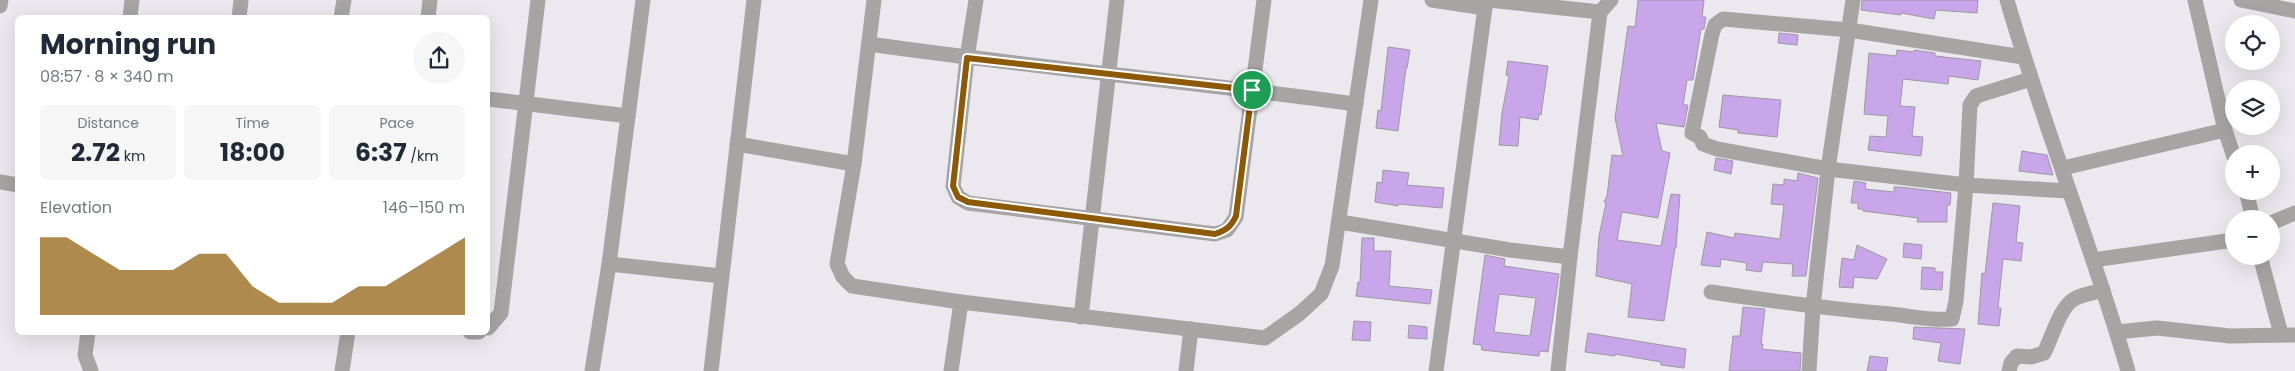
<!DOCTYPE html>
<meta charset="utf-8">
<style>
body{margin:0;font-family:Poppins,sans-serif;background:#f6f6f7;color:#1f2937;height:100vh;display:flex;flex-direction:column;font-size:19px;white-space:nowrap}
*{box-sizing:border-box;margin:0}
p{font-size:16px;color:#747a83}
.icon{flex:none;width:28px;height:28px;fill:none;stroke:currentColor;stroke-width:2;stroke-linecap:round;stroke-linejoin:round}
.map{position:relative;flex:1;overflow:hidden}
.side{position:absolute;left:15px;top:15px;width:475px;height:320px;display:flex;flex-direction:column;background:#fff;border-radius:8px;box-shadow:0 5px 20px #0002}
.side>*{flex:none}
.controls{position:absolute;left:2225px;top:15px;display:grid;gap:10px}
.controls a{display:grid;place-items:center;width:55px;height:55px;border-radius:50%;background:#fff;box-shadow:0 5px 20px #0002;font-size:25px}
.pin{position:absolute;display:grid;place-items:center;width:42px;height:42px;color:#fff;margin:-21px;border:2px solid #fff;border-radius:50%;box-shadow:0 1px 5px #0007}
.round{display:grid;place-items:center;flex:none;width:52px;height:52px;border-radius:26px;background:#f6f6f7}
.head{display:flex;align-items:center;justify-content:space-between;height:85px;padding:0 25px}
h1{font-size:28px;font-weight:700;line-height:38px}
.stats{display:grid;grid-template-columns:repeat(3,1fr);gap:8px;height:85px;padding:5px 25px}
.stats div{display:grid;align-content:center;border-radius:8px;background:#f6f6f7;text-align:center}
.stats b{font-size:25px;font-weight:700}
.stats small{font-size:14px;font-weight:400}
.stats p{font-size:14px}
.chart{height:140px;padding:10px 25px}
.chart p{display:flex;justify-content:space-between}
.chart svg{width:100%;height:90px;margin-top:5px;fill:#8c5906;opacity:.7}
.map>svg:first-child{display:block}
.building{fill:#c9a5ea;stroke:#9c99a0;fill-rule:evenodd}
.lines{fill:none;stroke-linecap:round;stroke-linejoin:round}
.minor{stroke:#a7a5a3;stroke-width:15}
.route-casing{stroke:#fff;stroke-width:10}
.route{stroke:#8c5906;stroke-width:6}
</style>
<div class="map">
<svg width="2295" height="371" viewBox="0 0 2295 371">
<rect width="100%" height="100%" fill="#ebe8ef"/>
<g class="building">
<polygon points="1638,0 1704,0 1702,17 1706,17 1704,29 1701,29 1693,80 1687,80 1683,105 1688,105 1684,127 1656,123 1662,151 1670,153 1658,218 1622,212 1617,240 1661,246 1671,194 1680,195 1676,248 1675,248 1664,321 1628,317 1632,284 1596,276 1599,236 1606,203 1604,202 1607,196 1612,155 1623,156 1615,118 1628,26 1635,27"/>
<polygon points="1862,0 1978,0 1977,13 1936,10 1934,19 1901,13 1901,15 1861,10"/>
<polygon points="1779,33 1798,35 1797,45 1778,43"/>
<polygon points="1388,47 1410,50 1407,68 1406,68 1398,131 1376,128 1378,110 1381,111"/>
<polygon points="1897,50 1914,52 1914,50 1935,53 1935,56 1981,61 1978,80 1949,76 1948,84 1903,79 1900,106 1915,107 1912,136 1923,137 1921,156 1868,150 1870,136 1886,137 1888,116 1864,114 1869,53 1896,56"/>
<polygon points="1508,61 1548,66 1541,115 1539,114 1538,120 1520,117 1518,146 1499,145 1502,113 1509,76 1506,75"/>
<polygon points="1723,95 1781,100 1777,137 1738,133 1738,130 1719,127"/>
<polygon points="2022,151 2047,155 2053,175 2019,171"/>
<polygon points="1716,158 1733,161 1731,174 1714,170"/>
<polygon points="1383,170 1409,173 1407,185 1444,188 1442,208 1398,204 1398,206 1375,202 1377,182 1382,183"/>
<polygon points="1798,173 1818,178 1806,276 1792,276 1793,264 1763,262 1761,272 1746,270 1747,263 1721,259 1720,267 1701,265 1707,232 1734,238 1735,233 1780,239 1784,205 1771,204 1773,184 1784,185 1784,179 1797,181"/>
<polygon points="1854,181 1866,183 1865,189 1894,192 1894,187 1900,187 1951,193 1950,205 1947,205 1947,222 1917,222 1918,218 1863,211 1863,209 1858,209 1858,203 1851,203"/>
<polygon points="1993,203 2020,206 2016,242 2023,243 2021,261 2003,259 1998,308 2001,308 1999,326 1978,324 1982,273 1985,274"/>
<polygon points="1362,238 1374,238 1374,251 1391,251 1389,286 1432,290 1430,304 1356,296 1358,282 1360,282"/>
<polygon points="1904,243 1922,245 1921,259 1903,257"/>
<polygon points="1857,245 1887,259 1877,279 1854,277 1853,288 1839,287 1842,258 1854,260"/>
<path d="M1485,255l20,4 -1,7 55,8 -11,78 -8,-1 -1,5 -57,-6 -1,-5 -8,-1zM1499,294l37,4 -6,38 -36,-4z"/>
<polygon points="1922,267 1935,268 1935,272 1943,272 1942,290 1921,289"/>
<polygon points="1743,307 1765,309 1761,344 1763,344 1762,349 1801,353 1800,371 1729,371 1733,336 1740,336"/>
<polygon points="1354,321 1371,322 1370,341 1352,340"/>
<polygon points="1409,325 1427,327 1427,339 1408,338"/>
<polygon points="1914,327 1965,329 1960,364 1938,361 1941,343 1913,339"/>
<polygon points="1588,333 1686,349 1684,368 1661,365 1661,362 1615,354 1615,356 1585,352"/>
<polygon points="1870,356 1888,358 1886,371 1867,371"/>
</g>
<g class="lines">
<g class="minor">
<polyline points="874,0 854,164 837,264 843,277 852,286 961,302"/>
<polyline points="976,0 967,58 953,186 958,197 968,203 1215,234 1227,230 1236,217 1264,0"/>
<polyline points="1432,0 1485,8"/>
<polyline points="1488,0 1600,12"/>
<path d="M2007,0c36,125 85,246 121,371"/>
<polyline points="2195,0 2225,130 2234,157"/>
<polyline points="2241,0 2295,11"/>
<polyline points="0,6 1,0"/>
<polyline points="130,18 132,0"/>
<polyline points="239,18 241,0"/>
<polyline points="341,18 344,0"/>
<polyline points="428,18 430,0"/>
<path d="M869,44c162,23 325,38 487,60"/>
<polyline points="2023,57 1849,30 1723,19 1715,25 1712,34 1692,133 1700,137 1703,144 1717,149 1828,169 1966,185 2068,191"/>
<polyline points="488,99 628,116"/>
<polyline points="737,144 854,164"/>
<polyline points="2063,168 2225,130"/>
<polyline points="0,182 18,185"/>
<polyline points="2246,191 2253,219"/>
<polyline points="1340,222 1510,250 1570,257 1558,371"/>
<polyline points="2271,223 2295,213"/>
<polyline points="2260,256 2281,334"/>
<polyline points="1570,257 1600,12 1611,0"/>
<polyline points="2093,260 2234,240"/>
<polyline points="609,264 721,276"/>
<path d="M1711,292c60,9 119,17 180,22 20,2 40,7 61,5l4,-18 10,-116 4,-80 6,-9 55,-17"/>
<polyline points="1081,317 1117,0"/>
<polyline points="488,328 501,313 538,0"/>
<polyline points="88,332 85,355 91,371"/>
<polyline points="470,332 479,332"/>
<polyline points="2117,332 2157,328 2230,336 2295,335"/>
<polyline points="342,371 348,332"/>
<polyline points="592,371 609,264 643,0"/>
<polyline points="711,371 754,0"/>
<polyline points="951,371 961,302 1265,338 1299,314 1321,294 1332,266 1371,0"/>
<polyline points="1186,371 1191,329"/>
<polyline points="1436,371 1486,0"/>
<polyline points="1809,371 1813,307 1828,169 1853,0"/>
<path d="M2009,371l2,-8 6,-7 14,1 13,-4c8,-15 16,-48 32,-55 8,-4 18,-5 27,-8"/>
</g>
</g>
<g class="lines">
<g class="route-casing">
<path id="route" d="M967,58l285,32 -16,126c-5,11 -10,14 -21,18l-247,-32 -10,-5 -5,-11z"/>
</g>
<use href="#route" class="route"/>
</g>
</svg>
<div class="controls">
<a><svg class="icon" aria-label="locate" viewBox="0 0 24 24"><circle cx="12" cy="12" r="6"/><path d="M12 2v4M12 18v4M2 12h4M18 12h4"/></svg></a>
<a><svg class="icon" aria-label="layers" viewBox="0 0 24 24"><path d="M12 4l9 5-9 5-9-5zM3 14l9 5 9-5"/></svg></a>
<a>+</a>
<a>−</a>
</div>
<div class="pin" style="left:1252px;top:90px;background:#1e9e55"><svg class="icon" aria-label="arrive" viewBox="0 0 24 24"><path d="M6 21V4h12l-3 4 3 4H6"/></svg></div>
<section class="side">
<div class="head"><div><h1>Morning run</h1><p>08:57 · 8 × 340 m</p></div><a class="round"><svg class="icon" aria-label="share" viewBox="0 0 24 24"><path d="M12 15V3M7 8l5-5 5 5M5 13v7h14v-7"/></svg></a></div>
<div class="stats">
<div><p>Distance</p><b>2.72<small> km</small></b></div>
<div><p>Time</p><b>18:00</b></div>
<div><p>Pace</p><b>6:37<small> /km</small></b></div>
</div>
<div class="chart"><p><span>Elevation</span>146–150 m</p>
<svg viewBox="0 0 160 44" preserveAspectRatio="none"><path d="M0 44V6L10 6L20 14L30 22L40 22L50 22L60 14L70 14L80 30L90 38L100 38L110 38L120 30L130 30L140 22L150 14L160 6V44z"/></svg>
</div>
</section>
</div>
